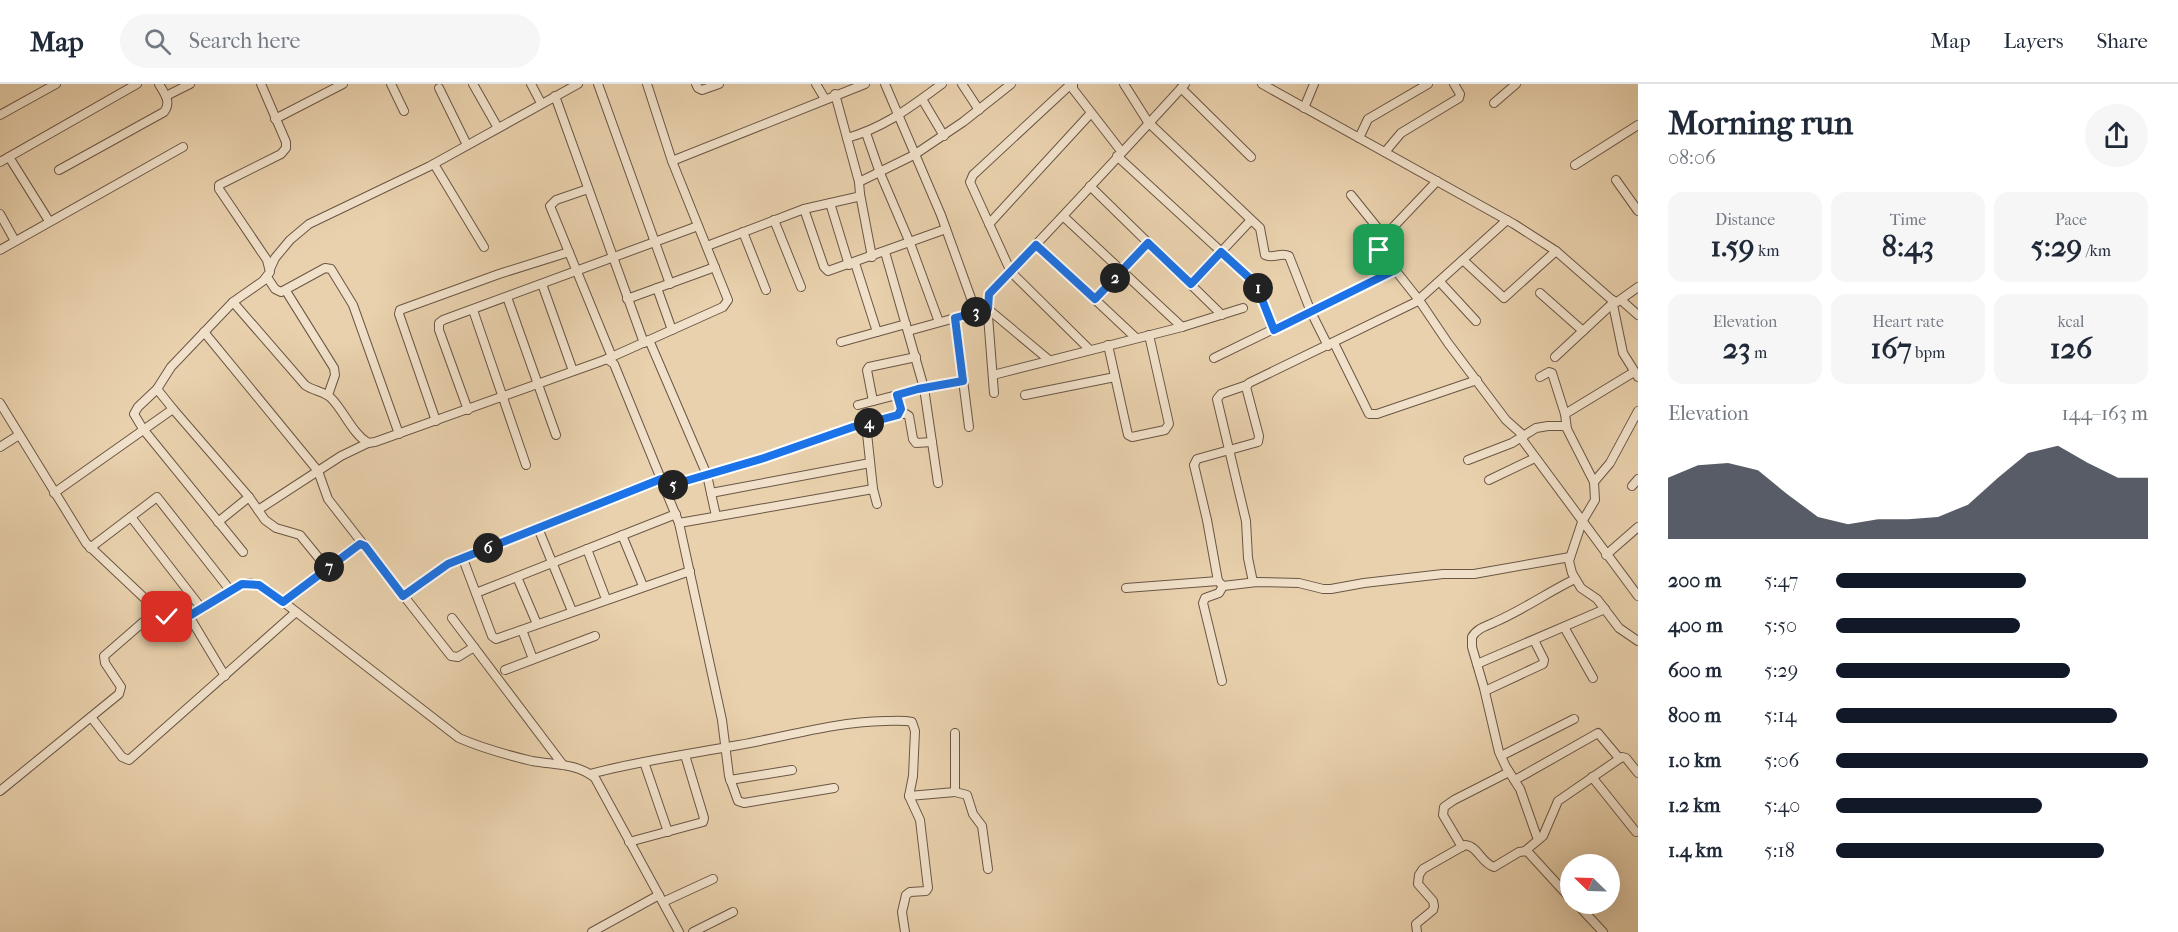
<!DOCTYPE html>
<meta charset="utf-8">
<style>
body{margin:0;font-family:"IM FELL French Canon",serif;background:#f6f6f7;color:#1f2937;height:100vh;display:flex;flex-direction:column;font-size:22px;white-space:nowrap}
*{box-sizing:border-box;margin:0}
p{font-size:20px;color:#747a83}
.icon{flex:none;width:33px;height:33px;fill:none;stroke:currentColor;stroke-width:2;stroke-linecap:round;stroke-linejoin:round}
.map{position:relative;flex:1;overflow:hidden}
.sheet{display:flex;flex-direction:column;background:#fff;width:540px}
.sheet>*{flex:none}
.needle{width:39px;rotate:293deg}
.buttons{position:absolute;left:1560px;top:770px;display:grid;gap:12px}
.buttons a{display:grid;place-items:center;width:60px;height:60px;border-radius:50%;background:#fff;box-shadow:0 6px 24px #0002;font-size:30px}
.pin{position:absolute;display:grid;place-items:center;width:51px;height:51px;color:#fff;margin:-26px;border-radius:12px;box-shadow:0 3px 9px #0006}
.km{position:absolute;width:30px;height:30px;margin:-15px;border-radius:50%;background:#222;color:#fff;font-size:16px;line-height:30px;text-align:center}
.round{display:grid;place-items:center;flex:none;width:63px;height:63px;border-radius:32px;background:#f6f6f7}
.headline{display:flex;align-items:center;justify-content:space-between;height:102px;padding:0 30px}
h1{font-size:33px;font-weight:700;line-height:45px}
.figures{display:grid;grid-template-columns:repeat(3,1fr);gap:9px;height:102px;padding:6px 30px}
.figures div{display:grid;align-content:center;border-radius:15px;background:#f6f6f7;text-align:center}
.figures b{font-size:30px;font-weight:700}
.figures small{font-size:16px;font-weight:400}
.figures p{font-size:16px}
.chart{height:168px;padding:12px 30px}
.chart p{display:flex;justify-content:space-between}
.chart svg{width:100%;height:108px;margin-top:6px;fill:#111827;opacity:.7}
ul{padding:0 30px;list-style:none;font-size:20px}
li{display:grid;grid-template-columns:96px 72px 1fr;align-items:center;height:45px}
li i{height:15px;border-radius:8px;background:#111827}
header{display:flex;align-items:center;gap:36px;box-sizing:border-box;height:84px;padding:0 30px;background:#fff;border-bottom:2px solid #e0e1e3}
header strong{font-size:28px}
nav{display:flex;gap:33px;margin-inline-start:auto;font-size:21px}
.search{width:420px;height:54px;background:#f6f6f7;display:flex;align-items:center;gap:15px;box-sizing:border-box;padding:0 21px;border-radius:33px;color:#747a83;font-size:22px}
main{display:flex;flex:1;min-height:0}
.map>svg:first-child{display:block}
.lines{fill:none;stroke-linecap:round;stroke-linejoin:round}
.minor-casing{stroke:#6a5645;stroke-width:10}
.minor{stroke:#f1e1ca;stroke-width:8}
.route-casing{stroke:#fff;stroke-width:12}
.route{stroke:#1a73e8;stroke-width:8}
</style>
<header>
<strong>Map</strong>
<div class="search"><svg class="icon" aria-label="search" viewBox="0 0 24 24"><circle cx="10" cy="10" r="6"/><path d="M15 15l6 6"/></svg>Search here</div>
<nav><a>Map</a><a>Layers</a><a>Share</a></nav>
</header>
<main>
<div class="map">
<svg width="1638" height="848" viewBox="0 0 1638 848">
<rect width="100%" height="100%" fill="#e9d1ad"/>
<filter id="stains"><feTurbulence type="fractalNoise" baseFrequency=".00333" numOctaves="4"/><feColorMatrix values="0 0 0 0 .2 0 0 0 0 .09 0 0 0 0 .02 0 0 0 .5 -.17"/></filter>
<radialGradient id="worn" r=".72"><stop offset=".6" stop-color="#630" stop-opacity="0"/><stop offset="1" stop-color="#630" stop-opacity=".3"/></radialGradient>
<g class="lines">
<g class="minor-casing">
<g id="minor">
<polyline points="391,0 404,27"/>
<polyline points="473,0 498,44"/>
<polyline points="531,0 541,19"/>
<polyline points="598,0 670,200"/>
<polyline points="696,0 698,4 702,6 719,0"/>
<polyline points="816,0 825,15"/>
<polyline points="885,0 941,131 976,228"/>
<polyline points="962,0 979,26"/>
<polyline points="1071,0 973,91 970,98 1011,188 1090,266"/>
<polyline points="1073,0 1073,5 1121,67"/>
<path d="M1124,0l24,38 112,106 5,27c8,4 16,-3 24,1l22,56 17,34"/>
<polyline points="1262,0 1514,140 1556,167 1612,216 1617,218 1638,203"/>
<polyline points="439,4 467,61"/>
<polyline points="1181,4 1251,73"/>
<polyline points="835,10 859,98"/>
<polyline points="166,12 190,0"/>
<polyline points="555,12 644,259"/>
<polyline points="922,15 944,52"/>
<polyline points="1494,19 1516,0"/>
<polyline points="1304,24 1314,0"/>
<polyline points="0,31 56,0"/>
<polyline points="275,35 343,0"/>
<polyline points="866,49 880,89 910,159 939,238"/>
<path d="M847,54c39,-11 63,-31 95,-54"/>
<polyline points="1359,54 1368,35 1428,0"/>
<polyline points="1385,68 1401,49 1459,14 1460,10 1454,0"/>
<polyline points="1117,72 1252,196 1259,206 1274,246"/>
<polyline points="9,73 49,137"/>
<polyline points="672,77 865,0"/>
<polyline points="0,78 137,0"/>
<polyline points="434,80 484,163"/>
<polyline points="1575,81 1638,41"/>
<path d="M59,86l105,-58c8,-10 0,-19 -5,-28"/>
<polyline points="1616,96 1638,127"/>
<polyline points="1437,97 1379,158 1377,163 1419,216 1448,259 1506,336 1524,352"/>
<polyline points="1090,102 1222,231"/>
<polyline points="588,105 556,116 550,122 612,273"/>
<polyline points="860,110 872,173"/>
<polyline points="1351,111 1384,152"/>
<polyline points="830,119 849,181"/>
<polyline points="804,125 824,183 828,187 946,145"/>
<polyline points="0,130 15,157"/>
<polyline points="1063,132 1182,243"/>
<polyline points="774,136 801,203"/>
<polyline points="1507,136 1416,218 1249,299 1246,303 1259,352 1258,358 1197,375 1194,381 1207,436 1218,497 1223,502 1257,498 1299,499 1323,505 1331,505 1364,499 1443,490 1474,490 1570,473"/>
<polyline points="989,140 1091,29"/>
<polyline points="743,148 766,206"/>
<polyline points="1037,161 1136,254"/>
<polyline points="707,162 804,125 857,113 860,110 859,98 914,71 963,38 1011,0"/>
<polyline points="0,166 183,63"/>
<polyline points="1463,176 1504,214 1556,167"/>
<polyline points="855,179 877,248"/>
<polyline points="270,185 275,174 290,156 309,140 430,82 578,0"/>
<polyline points="267,193 275,205 281,208 325,184 331,185 353,221 399,350"/>
<polyline points="1440,198 1476,237"/>
<polyline points="542,200 573,287"/>
<polyline points="1191,200 1251,136"/>
<polyline points="657,204 672,246"/>
<polyline points="286,207 334,284 335,291 328,311"/>
<polyline points="1540,209 1583,247"/>
<polyline points="507,213 556,351"/>
<polyline points="627,215 715,183"/>
<polyline points="1095,215 1148,159"/>
<polyline points="1612,216 1623,269 1638,293"/>
<polyline points="1621,216 1638,231"/>
<path d="M233,218l72,83c8,6 19,6 26,13 13,13 21,35 37,45l7,-1 224,-80 8,-3 7,5 65,159 43,197 7,56 9,25 6,2 90,-15"/>
<polyline points="473,226 526,381"/>
<polyline points="955,234 969,343"/>
<polyline points="908,247 988,225 1049,276"/>
<polyline points="204,248 318,387 328,415 363,460"/>
<polyline points="649,256 707,391 716,432"/>
<polyline points="841,258 906,240"/>
<polyline points="1334,259 1369,330 1377,330 1477,296"/>
<polyline points="1108,261 1128,351 1132,353 1165,346 1169,340 1149,251"/>
<polyline points="1555,273 1613,219"/>
<polyline points="1214,274 1395,186"/>
<polyline points="607,275 723,223 728,216 672,77 647,0"/>
<polyline points="993,291 1182,243 1243,224"/>
<polyline points="1540,293 1549,288 1552,289 1565,330"/>
<polyline points="1247,301 1221,310 1217,315 1246,437 1248,474 1253,498"/>
<polyline points="157,305 173,325"/>
<path d="M994,309l-7,-90 2,-9c66,-69 131,-139 196,-210"/>
<polyline points="1025,311 1115,293"/>
<polyline points="873,317 867,286 869,283 916,273"/>
<path d="M0,319l86,140 71,67 10,7 9,3 8,-1 58,-35 9,-1 17,7 191,148c23,10 48,17 73,23 22,4 45,2 63,17l84,154"/>
<polyline points="858,321 924,304 885,168"/>
<polyline points="468,326 439,246 439,239 443,236 698,142"/>
<polyline points="1638,327 1610,379 1594,398 1595,416 1582,438 1569,477 1572,489 1581,504 1597,515 1619,544 1638,557"/>
<polyline points="900,330 906,330 909,332 913,355 916,359 932,358"/>
<polyline points="436,337 399,230 400,226 499,190 569,168"/>
<polyline points="866,340 873,405 877,420"/>
<polyline points="1521,354 1638,512"/>
<polyline points="0,363 19,351"/>
<polyline points="1468,376 1512,359 1536,344 1548,342 1566,342"/>
<polyline points="1489,396 1535,374"/>
<polyline points="1594,398 1567,345 1565,330 1634,288"/>
<polyline points="938,399 924,304 963,297"/>
<polyline points="1632,402 1638,395"/>
<polyline points="665,403 764,374 853,343 898,331 901,325 897,311"/>
<polyline points="54,409 173,325 249,413 265,436 276,444 300,451 327,484"/>
<polyline points="711,409 870,379"/>
<polyline points="258,426 341,372 368,359"/>
<polyline points="131,433 202,525"/>
<polyline points="218,438 249,413"/>
<polyline points="679,439 873,405"/>
<polyline points="538,444 572,527"/>
<polyline points="622,451 643,502"/>
<polyline points="90,464 157,413 230,506"/>
<polyline points="587,465 606,515"/>
<polyline points="243,468 143,345 134,330 138,323 157,305 171,283 233,218 263,197 270,188 267,176 219,105 219,101 281,70 286,64 286,58 261,0"/>
<polyline points="1606,471 1638,443"/>
<polyline points="463,475 492,552 496,555 690,487"/>
<polyline points="517,493 537,540"/>
<polyline points="1126,504 1218,497"/>
<polyline points="476,509 676,430"/>
<polyline points="403,512 448,480 661,395"/>
<polyline points="283,518 356,462 363,460 451,572 458,573 474,563"/>
<polyline points="189,532 225,592"/>
<polyline points="452,534 563,681"/>
<polyline points="1564,543 1593,594"/>
<polyline points="522,546 533,575"/>
<polyline points="1477,580 1605,525"/>
<polyline points="505,586 595,552"/>
<polyline points="1222,597 1203,519 1205,514 1219,509 1223,502"/>
<polyline points="1485,607 1543,580 1544,576 1534,556"/>
<polyline points="91,633 122,673 129,676 296,528"/>
<polyline points="1501,672 1574,635"/>
<polyline points="644,678 668,748"/>
<path d="M590,690c49,-13 100,-20 149,-29 50,-9 95,-23 146,-24 9,0 18,-1 27,1l3,9 -2,45 -4,20 11,24 8,68 -2,3 -16,1 -4,3 -4,17 3,20"/>
<polyline points="1592,693 1636,748"/>
<polyline points="730,696 792,686"/>
<polyline points="1515,696 1598,649 1619,674"/>
<polyline points="0,707 119,610 121,603 105,579 104,572 157,526"/>
<polyline points="955,708 967,711 973,730 982,742 988,785"/>
<polyline points="909,712 955,708 955,649"/>
<path d="M1538,756l-18,-51 -14,-22 -7,-15 -15,-64 -12,-41v-10c5,-9 15,-11 23,-15 28,-12 53,-30 80,-43"/>
<polyline points="629,758 703,738 704,734 685,671"/>
<polyline points="1462,763 1443,731 1444,723 1454,716 1509,688"/>
<polyline points="1525,767 1543,752 1558,717 1622,673 1626,674 1638,689"/>
<polyline points="663,818 713,795"/>
<polyline points="1576,819 1603,848"/>
<polyline points="592,848 659,811"/>
<polyline points="693,848 733,828"/>
<path d="M1417,848l-1,-8 17,-14 1,-4 -1,-5 -15,-17 1,-9 4,-6 42,-24c13,1 16,18 29,22l25,-15 8,-1 43,47"/>
</g>
</g>
<use href="#minor" class="minor"/>
</g>
<g class="lines">
<g class="route-casing">
<polyline id="route" points="167,533 176,536 184,535 242,500 259,501 283,518 360,460 365,462 403,512 448,480 661,395 665,403 764,374 853,343 898,331 901,325 897,311 918,305 963,297 955,234 988,225 989,210 1036,161 1095,215 1148,159 1191,200 1221,168 1256,200 1274,246 1395,186 1379,166"/>
</g>
<use href="#route" class="route"/>
</g>
<rect width="100%" height="100%" filter="url(#stains)"/>
<rect width="100%" height="100%" fill="url(#worn)"/>
</svg>
<div class="buttons">
<a><svg class="needle" viewBox="-14 -14 28 28"><path d="M0-13l5 13h-10z" fill="#e53935"/><path d="M0 13l5-13h-10z" fill="#747a83"/></svg></a>
</div>
<div class="pin" style="left:1379px;top:166px;background:#1e9e55"><svg class="icon" aria-label="arrive" viewBox="0 0 24 24"><path d="M6 21V4h12l-3 4 3 4H6"/></svg></div>
<div class="pin" style="left:167px;top:533px;background:#d93025"><svg class="icon" aria-label="check" viewBox="0 0 24 24"><path d="M5 12l5 5 9-10"/></svg></div>
<b class="km" style="left:1258px;top:204px">1</b>
<b class="km" style="left:1115px;top:194px">2</b>
<b class="km" style="left:976px;top:228px">3</b>
<b class="km" style="left:869px;top:339px">4</b>
<b class="km" style="left:673px;top:401px">5</b>
<b class="km" style="left:488px;top:464px">6</b>
<b class="km" style="left:329px;top:483px">7</b>
</div>
<section class="sheet">
<div class="headline"><div><h1>Morning run</h1><p>08:06</p></div><a class="round"><svg class="icon" aria-label="share" viewBox="0 0 24 24"><path d="M12 15V3M7 8l5-5 5 5M5 13v7h14v-7"/></svg></a></div>
<div class="figures">
<div><p>Distance</p><b>1.59<small> km</small></b></div>
<div><p>Time</p><b>8:43</b></div>
<div><p>Pace</p><b>5:29<small> /km</small></b></div>
</div>
<div class="figures">
<div><p>Elevation</p><b>23<small> m</small></b></div>
<div><p>Heart rate</p><b>167<small> bpm</small></b></div>
<div><p>kcal</p><b>126</b></div>
</div>
<div class="chart"><p><span>Elevation</span>144–163 m</p>
<svg viewBox="0 0 160 44" preserveAspectRatio="none"><path d="M0 44V19L10 14L20 13L30 16L40 26L50 35L60 38L70 36L80 36L90 35L100 30L110 19L120 9L130 6L140 13L150 19L160 19V44z"/></svg>
</div>
<ul>
<li><b>200 m</b>5:47<i style="width:61%"></i></li>
<li><b>400 m</b>5:50<i style="width:59%"></i></li>
<li><b>600 m</b>5:29<i style="width:75%"></i></li>
<li><b>800 m</b>5:14<i style="width:90%"></i></li>
<li><b>1.0 km</b>5:06<i style="width:100%"></i></li>
<li><b>1.2 km</b>5:40<i style="width:66%"></i></li>
<li><b>1.4 km</b>5:18<i style="width:86%"></i></li>
</ul>
</section>
</main>
